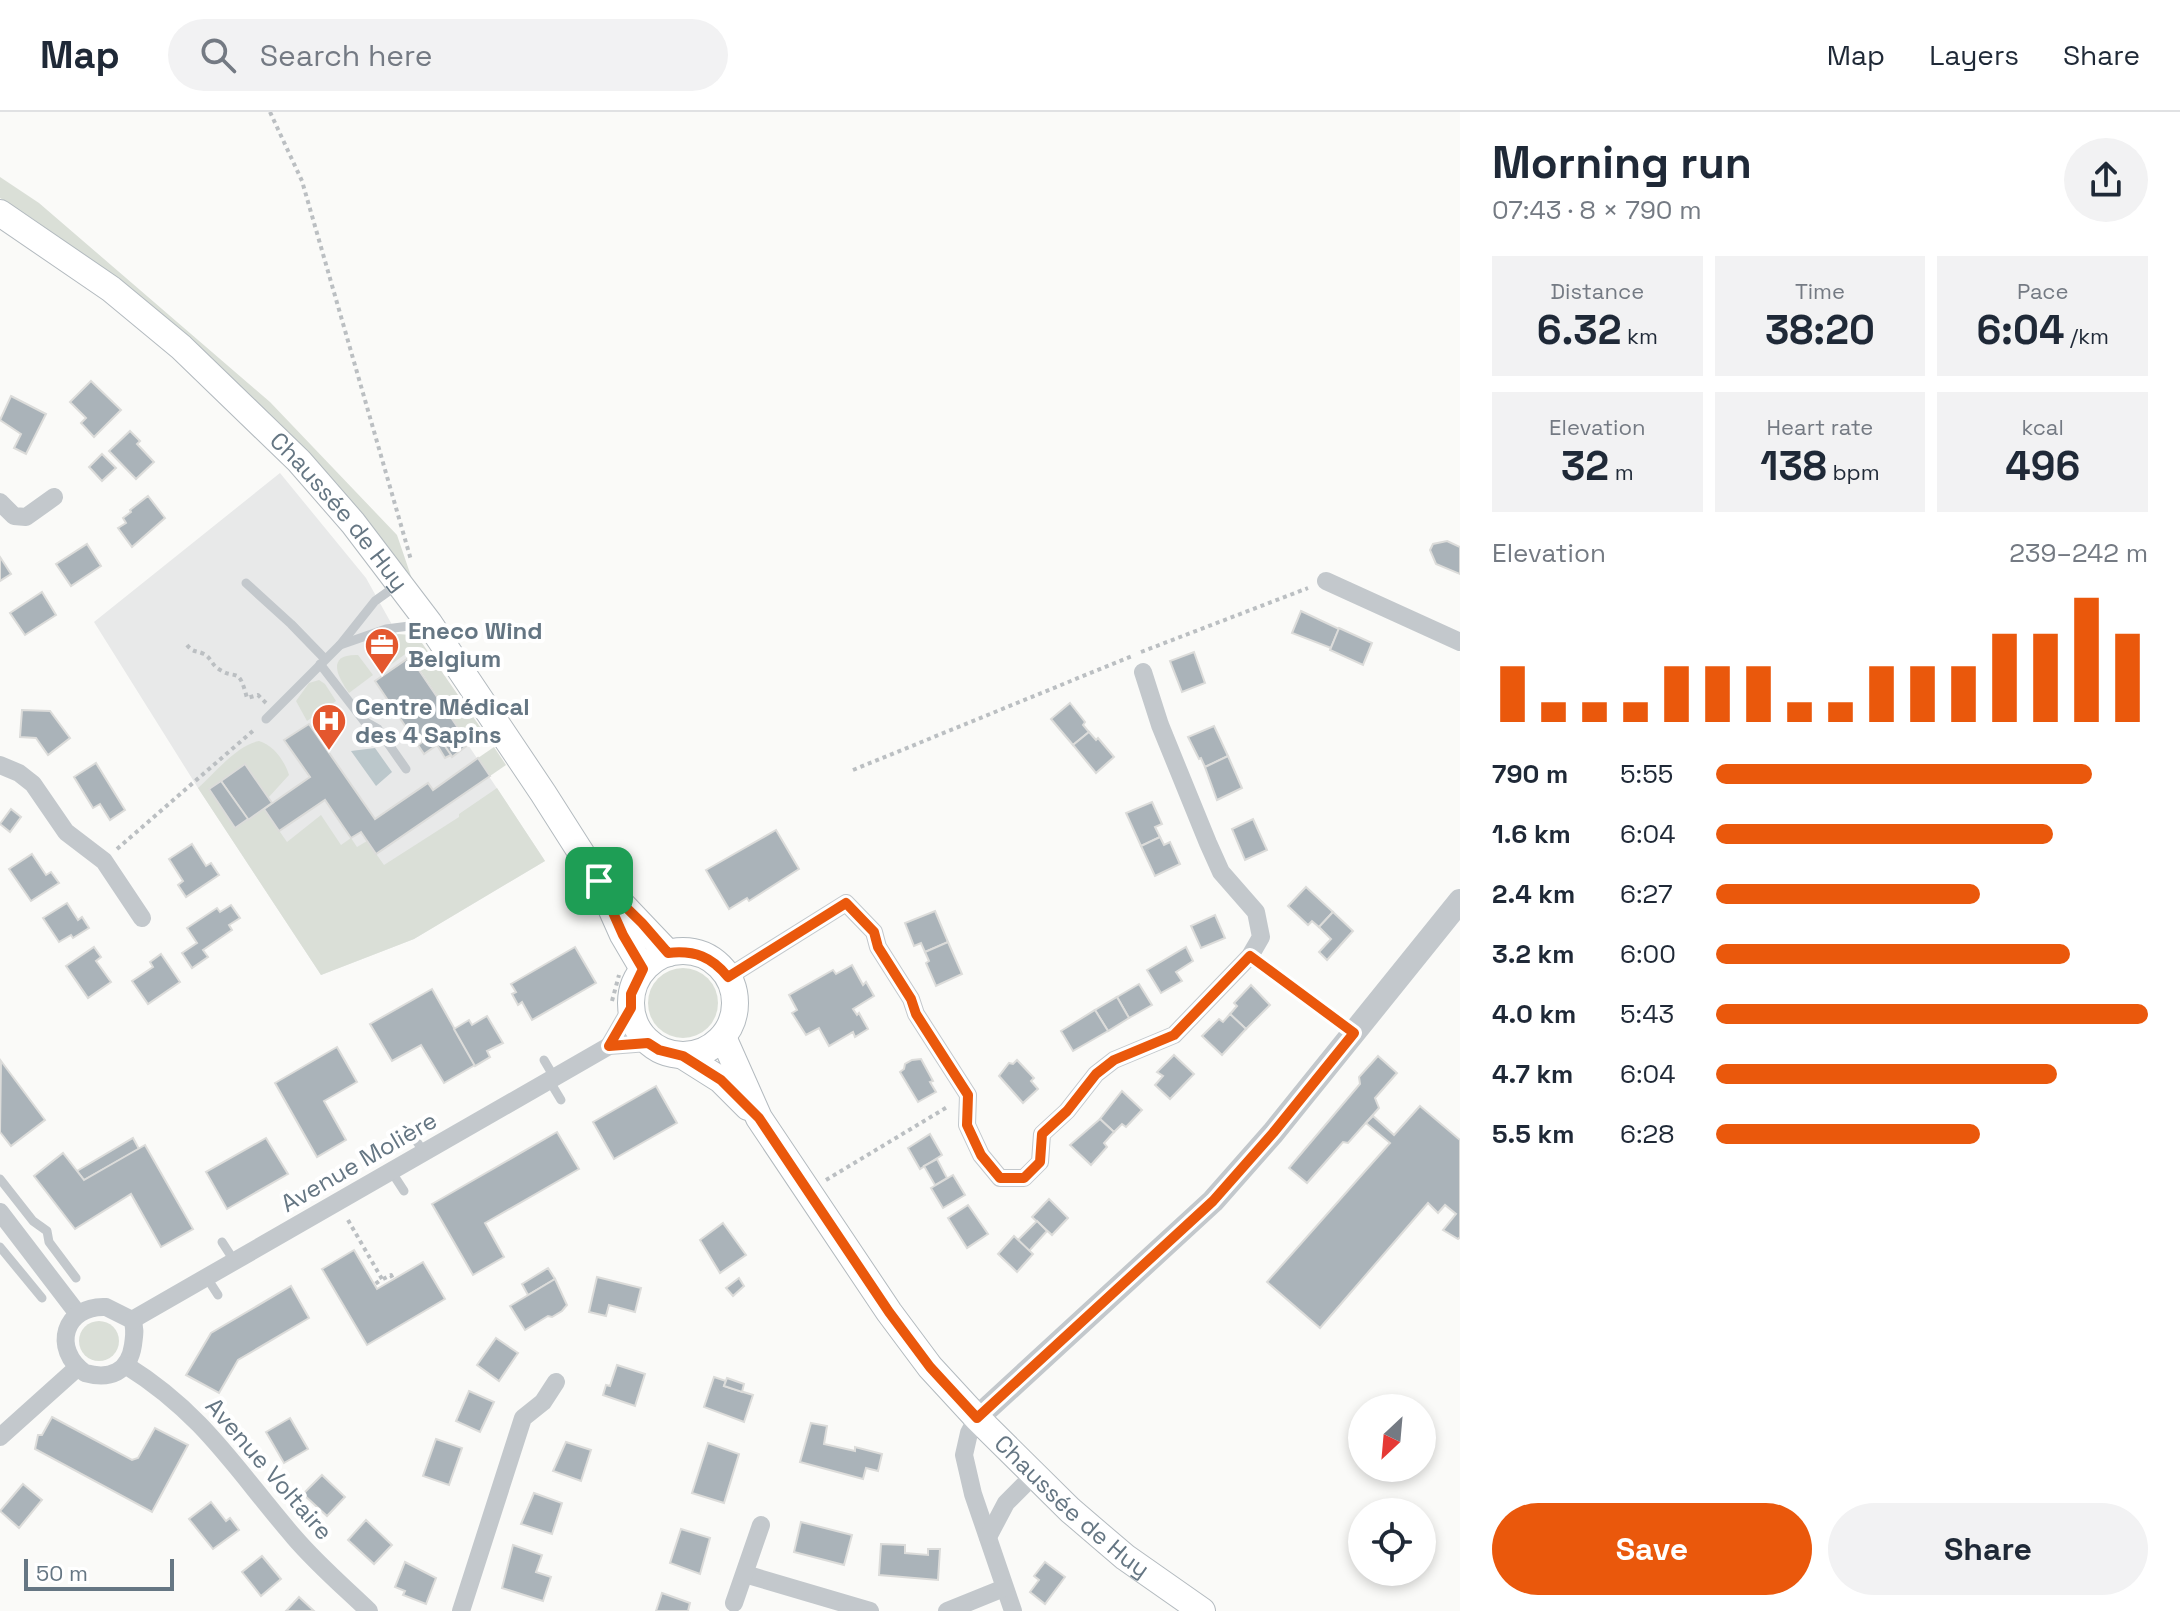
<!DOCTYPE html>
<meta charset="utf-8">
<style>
body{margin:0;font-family:"Space Grotesk",sans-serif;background:#f2f2f3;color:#1f2937;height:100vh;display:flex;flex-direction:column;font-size:30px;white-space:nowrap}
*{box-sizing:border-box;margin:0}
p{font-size:26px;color:#747a83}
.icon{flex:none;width:44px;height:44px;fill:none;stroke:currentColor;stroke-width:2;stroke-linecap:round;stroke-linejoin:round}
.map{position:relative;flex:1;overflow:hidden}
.sheet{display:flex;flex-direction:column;background:#fff;width:720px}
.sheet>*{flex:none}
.needle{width:52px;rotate:206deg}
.fabs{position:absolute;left:1348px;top:1282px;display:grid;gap:16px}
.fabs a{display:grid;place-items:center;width:88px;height:88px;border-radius:50%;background:#fff;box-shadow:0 4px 12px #0003;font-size:40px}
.scale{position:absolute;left:24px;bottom:20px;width:150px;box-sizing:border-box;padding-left:8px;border:4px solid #657683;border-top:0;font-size:22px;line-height:28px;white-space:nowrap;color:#657683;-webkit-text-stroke:6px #fff;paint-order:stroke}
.pin{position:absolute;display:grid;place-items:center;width:68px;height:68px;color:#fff;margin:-34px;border-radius:16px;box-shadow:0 4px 12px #0006}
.round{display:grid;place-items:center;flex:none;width:84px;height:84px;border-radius:42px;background:#f2f2f3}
.summary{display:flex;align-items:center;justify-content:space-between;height:136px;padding:0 32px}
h1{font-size:44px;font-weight:600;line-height:60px}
.metrics{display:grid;grid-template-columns:repeat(3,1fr);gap:12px;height:136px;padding:8px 32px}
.metrics div{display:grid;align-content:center;border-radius:0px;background:#f2f2f3;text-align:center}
.metrics b{font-size:40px;font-weight:600}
.metrics small{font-size:22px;font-weight:400}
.metrics p{font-size:22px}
.chart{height:224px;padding:16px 32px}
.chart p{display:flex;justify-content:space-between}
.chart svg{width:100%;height:144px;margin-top:8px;stroke:#ea580c;stroke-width:6}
.cta{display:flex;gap:16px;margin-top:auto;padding:16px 32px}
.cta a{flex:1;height:92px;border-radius:48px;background:#ea580c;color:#fff;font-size:32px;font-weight:600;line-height:92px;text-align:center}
.cta a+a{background:#f2f2f3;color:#1f2937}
ul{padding:0 32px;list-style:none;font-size:26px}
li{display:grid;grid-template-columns:128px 96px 1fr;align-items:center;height:60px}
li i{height:20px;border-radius:10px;background:#ea580c}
header{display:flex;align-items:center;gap:48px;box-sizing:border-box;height:112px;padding:0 40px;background:#fff;border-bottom:2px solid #e0e1e3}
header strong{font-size:38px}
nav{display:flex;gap:44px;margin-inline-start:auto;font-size:28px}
.search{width:560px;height:72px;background:#f2f2f3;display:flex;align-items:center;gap:20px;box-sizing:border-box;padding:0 28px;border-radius:44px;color:#747a83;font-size:30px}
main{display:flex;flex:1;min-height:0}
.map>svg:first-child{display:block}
.built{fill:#e8e9e9}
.green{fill:#dadfd7}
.water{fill:#bbc7cb}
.building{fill:#aab3b9;stroke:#dcdcda;stroke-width:2}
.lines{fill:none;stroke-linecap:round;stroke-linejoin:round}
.secondary-casing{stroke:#b3babf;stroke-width:28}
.path{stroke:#bbbfc2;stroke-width:4;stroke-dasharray:4 4;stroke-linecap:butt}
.service{stroke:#c3c8cc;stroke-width:9}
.minor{stroke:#c3c8cc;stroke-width:18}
.tertiary{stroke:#c3c8cc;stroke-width:24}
.secondary{stroke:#fff;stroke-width:26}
.route-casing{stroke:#fff;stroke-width:16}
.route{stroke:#ea580c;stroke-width:10}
.labels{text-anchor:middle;stroke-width:8;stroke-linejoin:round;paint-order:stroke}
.street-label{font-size:24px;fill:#657683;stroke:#fff}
.poi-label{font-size:24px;font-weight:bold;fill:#657683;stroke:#fff;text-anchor:start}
</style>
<header>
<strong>Map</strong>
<div class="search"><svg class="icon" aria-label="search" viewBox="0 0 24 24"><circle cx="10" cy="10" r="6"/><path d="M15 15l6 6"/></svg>Search here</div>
<nav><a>Map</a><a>Layers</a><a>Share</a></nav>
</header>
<main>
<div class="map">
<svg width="1460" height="1499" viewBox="0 0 1460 1499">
<rect width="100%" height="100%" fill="#fafaf8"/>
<polygon class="built" points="280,361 366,466 410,545 545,749 414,827 321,863 198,676 94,510"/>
<g class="green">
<polygon points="0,65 39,91 270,290 397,423 413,470 103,158 33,107 0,86"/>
<polygon points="398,522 411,523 422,531 485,622 469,632 408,540 385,557 373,538 377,532"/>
<path d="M358,543l15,20 -24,18c-12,-17 -23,-39 9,-38z"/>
<polygon points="319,568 325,572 336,589 307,609 296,589 309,571"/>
<path d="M259,629c15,4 26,21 30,34l-21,23 -23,-34 -35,25 24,38 30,-18 23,33 34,-27 20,30 10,-7 6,9 10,-6 17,24 75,-48v-3l38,-26 48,73 -131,78 -93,36 -123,-187c17,-15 39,-43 61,-47z"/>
<polygon points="494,635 506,653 490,664 478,646"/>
<circle cx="683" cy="891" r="35"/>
<circle cx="99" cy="1229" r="20"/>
</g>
<polygon class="water" points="375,636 392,660 376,674 351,639"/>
<g class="building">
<polygon points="91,269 121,298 94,325 81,311 86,306 70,290"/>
<polygon points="11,284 46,302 26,342 14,336 21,322 0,308"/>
<polygon points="130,319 140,329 137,332 154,350 136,367 109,339"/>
<polygon points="102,342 116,356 102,369 89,355"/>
<polygon points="148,384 165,406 132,435 118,416 126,411 123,406 131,400 130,398"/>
<polygon points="1447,429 1460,435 1460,462 1436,452 1430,438 1433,432"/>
<polygon points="87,432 101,454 71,474 56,452"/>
<polygon points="0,445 11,462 0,469"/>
<polygon points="42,480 56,503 25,523 10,501"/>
<polygon points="1301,499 1339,517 1331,536 1292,521"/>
<polygon points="1339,516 1372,531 1363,553 1330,538"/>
<polygon points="1194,540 1205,571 1182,580 1170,549"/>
<polygon points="410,545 469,632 452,645 436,621 418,633 375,569"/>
<polygon points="1070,591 1085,610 1083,613 1089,620 1073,633 1051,607"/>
<polygon points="22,598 50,599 70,626 48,643 36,626 20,625"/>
<polygon points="309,612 375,707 428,671 433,678 478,646 490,664 376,742 361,720 351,726 325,688 279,719 264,697 310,665 284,628"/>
<polygon points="1214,614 1228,644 1205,655 1201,646 1199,647 1188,625"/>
<polygon points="1089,620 1096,628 1098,626 1114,645 1096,661 1073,633"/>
<polygon points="436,621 451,643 445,646 437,633 424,642 418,633"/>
<polygon points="1228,644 1242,676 1217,688 1205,655"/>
<polygon points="96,651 125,698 110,708 100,692 93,696 74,665"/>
<polygon points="245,652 272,691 248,708 221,669"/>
<polygon points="221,669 248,707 235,716 209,677"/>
<polygon points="1152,690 1162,712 1155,715 1160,725 1141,734 1126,701"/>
<polygon points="11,697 21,705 10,720 0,712"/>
<polygon points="1253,707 1267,738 1245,748 1232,717"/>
<polygon points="776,718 799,757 749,789 747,786 729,797 706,758"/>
<polygon points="1160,725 1164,733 1170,730 1180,752 1155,764 1141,734"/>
<polygon points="192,732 206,754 211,751 219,763 186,785 178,773 183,769 169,747"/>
<polygon points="32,742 46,763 51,760 59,771 31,789 9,757"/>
<polygon points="1306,775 1333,800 1319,815 1312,809 1308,813 1288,794"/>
<polygon points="67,791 78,808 82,805 89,816 73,826 71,823 59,830 43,806"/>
<polygon points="231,793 240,806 229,813 232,818 203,838 208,845 192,856 182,841 197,831 187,816 217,796 220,800"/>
<polygon points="935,799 948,830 925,840 921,831 914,834 905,811"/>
<polygon points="1333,800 1353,819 1327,848 1319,840 1331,827 1319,815"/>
<polygon points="1215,803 1225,826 1201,836 1191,814"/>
<polygon points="948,830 962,862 936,874 926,851 929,849 925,840"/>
<polygon points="94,835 101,845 96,849 111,870 88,886 66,854"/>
<polygon points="575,835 596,871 532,908 522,890 518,893 512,882 516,880 511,872"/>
<polygon points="1186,835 1193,849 1176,860 1182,869 1161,881 1147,858"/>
<polygon points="161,842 180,870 148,892 132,869 153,855 150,850"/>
<polygon points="852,853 863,873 866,870 874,884 853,897 857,903 859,901 868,917 855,925 853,920 829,934 819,916 806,923 792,901 797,898 789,883 833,858 836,862"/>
<polygon points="1139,872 1152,893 1129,906 1117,885"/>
<polygon points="1251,873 1270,893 1246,917 1230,902 1237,894 1234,891"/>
<polygon points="432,877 475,953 444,971 421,933 392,949 370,912"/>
<polygon points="1117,885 1129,906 1108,919 1095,898"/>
<polygon points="1095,898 1108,919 1073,939 1061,919"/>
<polygon points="1230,902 1246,917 1222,943 1202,924 1219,907 1223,910"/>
<polygon points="487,904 503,931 487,939 490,945 475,954 454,917 469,908 472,913"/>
<polygon points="337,935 357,970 324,989 346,1028 317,1045 275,971"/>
<polygon points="1174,943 1194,962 1170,987 1155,973 1163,964 1157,960"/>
<polygon points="1378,944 1397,961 1375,986 1379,996 1348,1031 1343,1030 1307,1071 1289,1056 1360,972 1359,965"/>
<polygon points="921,947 933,969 930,970 936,980 918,990 900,960 904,957 905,952 912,948"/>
<polygon points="1017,948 1034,966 1031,969 1038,977 1023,991 999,964 1009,951 1013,952"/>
<polygon points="1,949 45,1008 11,1034 0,1020"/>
<polygon points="656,974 677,1011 614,1047 593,1010"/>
<polygon points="1122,979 1142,998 1126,1015 1122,1012 1114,1020 1100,1007"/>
<polygon points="1420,994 1460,1028 1460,1125 1458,1127 1443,1118 1456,1102 1445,1093 1438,1101 1428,1091 1320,1216 1267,1170 1390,1031 1366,1011 1373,1004 1394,1023"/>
<polygon points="1100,1007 1114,1020 1104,1031 1107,1035 1091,1053 1070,1033"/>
<polygon points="557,1020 579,1057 485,1111 504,1145 473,1163 432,1092"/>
<polygon points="930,1022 942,1043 920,1057 908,1036"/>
<polygon points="133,1026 139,1037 84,1068 77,1059"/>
<polygon points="266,1026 288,1062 227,1097 206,1060"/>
<polygon points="145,1033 193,1117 161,1135 131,1082 75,1117 34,1064 63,1041 84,1068"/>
<polygon points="937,1047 947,1066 935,1073 924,1054"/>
<polygon points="953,1063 965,1083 943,1096 931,1076"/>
<polygon points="1049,1087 1068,1106 1052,1123 1032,1105"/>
<polygon points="968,1093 988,1122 967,1136 948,1106"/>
<polygon points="1037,1109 1047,1119 1029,1139 1018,1128"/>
<polygon points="723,1111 746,1143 720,1161 700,1128"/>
<polygon points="1014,1124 1033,1142 1017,1160 998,1142"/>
<polygon points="354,1138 377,1177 423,1150 445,1187 367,1233 322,1157"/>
<polygon points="548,1156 555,1167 528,1183 522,1172"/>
<polygon points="597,1165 641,1176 635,1200 609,1193 606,1204 589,1200"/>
<polygon points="739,1166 744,1174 733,1184 726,1176"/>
<polygon points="555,1167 567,1193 562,1199 552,1205 548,1204 525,1218 510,1194"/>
<polygon points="291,1174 309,1206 238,1248 219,1281 186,1263 211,1221"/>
<polygon points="496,1226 518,1241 499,1269 477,1253"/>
<polygon points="617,1253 645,1262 635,1294 603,1283 606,1273 610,1274"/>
<polygon points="714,1265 726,1269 724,1274 753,1283 744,1310 704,1295"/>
<polygon points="727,1266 744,1272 742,1280 724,1274"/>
<polygon points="469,1279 494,1290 480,1320 456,1309"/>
<polygon points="52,1305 132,1348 138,1346 155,1316 188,1333 152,1400 35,1337 38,1323 42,1323"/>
<polygon points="290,1306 308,1337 284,1351 266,1320"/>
<polygon points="811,1311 827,1314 824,1332 855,1339 855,1335 882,1342 878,1359 866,1356 863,1367 800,1350"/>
<polygon points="436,1327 462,1336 449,1373 423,1364"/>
<polygon points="566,1330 591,1338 581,1369 553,1359"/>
<polygon points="708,1331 739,1342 724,1391 692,1381"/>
<polygon points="322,1363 345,1385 327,1404 303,1382"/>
<polygon points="23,1372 42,1388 19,1416 0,1399"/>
<polygon points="534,1381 562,1391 552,1422 521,1412"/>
<polygon points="211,1390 226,1409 230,1406 239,1418 213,1437 189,1407"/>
<polygon points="366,1408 392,1433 374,1452 348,1428"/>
<polygon points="801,1410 852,1423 844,1453 794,1440"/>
<polygon points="681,1417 710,1426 700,1462 670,1451"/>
<polygon points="881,1432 905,1433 905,1441 928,1443 928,1437 940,1437 938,1468 879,1463"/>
<polygon points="513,1433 542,1443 536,1460 551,1465 543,1489 502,1476"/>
<polygon points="262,1444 281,1467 261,1484 242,1460"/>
<polygon points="405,1450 436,1466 426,1492 403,1483 405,1479 395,1475"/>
<polygon points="1045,1450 1065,1465 1045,1492 1030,1480 1039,1468 1034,1464"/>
<polygon points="662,1481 690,1491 688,1499 656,1499"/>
<polygon points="299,1485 314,1499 286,1499"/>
</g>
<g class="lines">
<g class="secondary-casing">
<g id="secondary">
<path id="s1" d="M0,101l111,76 70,58 118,114 54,62 76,100 114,170 56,88 24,54 20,34"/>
<polyline points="610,780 668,841"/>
<circle cx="683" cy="891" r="52"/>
<path id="s2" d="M723,925l36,81 130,194 41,55 47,51 93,92 55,47 77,54"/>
<polyline points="683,944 721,968 748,995"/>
</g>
</g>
<g class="path">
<polyline points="270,0 302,69 411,448"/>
<path d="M187,533c6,8 9,5 17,9 6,3 8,10 13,14 20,14 21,-4 30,30l11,-3 8,8"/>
<polyline points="1141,540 1308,476"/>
<polyline points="853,658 1132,544"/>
<polyline points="117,737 255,617"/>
<polyline points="1263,855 1337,908"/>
<polyline points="612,889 619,863"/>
<polyline points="826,1068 949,994"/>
<polyline points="348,1108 382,1167 375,1172"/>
<polyline points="383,1167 391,1163 393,1167"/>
</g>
<g class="service">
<polyline points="246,471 291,512 325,547"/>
<polyline points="340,533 386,517 425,512"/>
<polyline points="320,552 364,609 378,617 406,657"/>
<polyline points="266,607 340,533 375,489 396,474"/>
<polyline points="544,948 554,965"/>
<polyline points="549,968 561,988"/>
<polyline points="410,1020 424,1040"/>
<polyline points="391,1059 404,1079"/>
<polyline points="0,1067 33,1109 47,1119 49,1130 76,1166"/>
<polyline points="222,1130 235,1150"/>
<polyline points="0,1135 42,1186"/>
<polyline points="207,1166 218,1183"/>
</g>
<g class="minor">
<polyline points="0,390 14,404 26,405 54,385"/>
<polyline points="1326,469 1460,530"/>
<polyline points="0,653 19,661 33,672 66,720 104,749 142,806"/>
<polyline points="728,865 846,791 874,820 878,835 911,887 916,902 968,983 967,1013 981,1043 1000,1066 1024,1066 1040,1050 1042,1022 1067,999 1096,962 1114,948 1174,923 1250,844 1261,825 1256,800 1221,760 1208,731 1160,613 1143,560"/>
<polyline points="609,934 631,896"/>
<polyline points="0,1100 78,1202"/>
<path d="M106,1195l26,13c4,9 2,16 1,25 -4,27 -23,35 -48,28 -34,-24 -21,-68 21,-66z"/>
<polyline points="132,1208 609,934 648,931"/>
<path d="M127,1254c77,48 110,105 167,171 23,27 50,50 75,74"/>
<polyline points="977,1306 969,1321 964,1343 973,1382 1013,1499"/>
<polyline points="0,1325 77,1256"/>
<polyline points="988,1425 1006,1391 1034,1363"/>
<polyline points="745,1462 870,1499"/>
<polyline points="734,1491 761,1413"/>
<polyline points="461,1499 523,1306 543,1290 556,1270"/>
<polyline points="947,1499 1004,1476"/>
</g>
<polyline class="tertiary" points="977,1306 1213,1089 1273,1021 1460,789"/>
<use href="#secondary" class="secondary"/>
</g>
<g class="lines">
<g class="route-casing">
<path id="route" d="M599,769l43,42 26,30c27,-3 44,4 60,24l118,-74 28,29 4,15 33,52 5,15 52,81 -1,30 14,30 19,23h24l16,-16 2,-28 25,-23 29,-37 18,-14 60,-25 76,-79 104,77 -81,100 -60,68 -236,217 -47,-51 -41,-55 -130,-194 -38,-38 -38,-24 -24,-6 -11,-7 -39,3 22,-38v-14l12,-25 -20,-34z"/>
</g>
<use href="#route" class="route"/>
</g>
<defs>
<g id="office-pin" transform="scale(1.8)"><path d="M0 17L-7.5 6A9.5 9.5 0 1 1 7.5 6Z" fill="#e4572e" stroke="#fff"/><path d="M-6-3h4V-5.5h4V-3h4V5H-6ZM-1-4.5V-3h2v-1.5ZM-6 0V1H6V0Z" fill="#fff"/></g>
<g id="hospital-pin" transform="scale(1.8)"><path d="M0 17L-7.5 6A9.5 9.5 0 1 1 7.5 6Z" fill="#e4572e" stroke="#fff"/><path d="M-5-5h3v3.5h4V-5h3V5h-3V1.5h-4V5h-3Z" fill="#fff"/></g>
</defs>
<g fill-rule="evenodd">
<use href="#office-pin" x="382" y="533"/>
<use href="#hospital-pin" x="329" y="609"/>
</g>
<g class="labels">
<g class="street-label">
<text dy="8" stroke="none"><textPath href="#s1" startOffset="454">Chaussée de Huy</textPath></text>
<text transform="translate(359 1050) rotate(-30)" y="8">Avenue Molière</text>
<text transform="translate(269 1357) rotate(49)" y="8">Avenue Voltaire</text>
<text dy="8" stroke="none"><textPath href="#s2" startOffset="590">Chaussée de Huy</textPath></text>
</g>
<g class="poi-label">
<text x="408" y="527">Eneco Wind<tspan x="408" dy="28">Belgium</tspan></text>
<text x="355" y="603">Centre Médical<tspan x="355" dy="28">des 4 Sapins</tspan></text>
</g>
</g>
</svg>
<div class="fabs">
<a><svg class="needle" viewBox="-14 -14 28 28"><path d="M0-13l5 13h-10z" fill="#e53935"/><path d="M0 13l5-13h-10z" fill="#747a83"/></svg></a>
<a><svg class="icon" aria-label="locate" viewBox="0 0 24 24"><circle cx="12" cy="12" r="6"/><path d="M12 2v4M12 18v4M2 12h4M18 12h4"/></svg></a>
</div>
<div class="scale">50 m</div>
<div class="pin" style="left:599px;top:769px;background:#1e9e55"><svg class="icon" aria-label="arrive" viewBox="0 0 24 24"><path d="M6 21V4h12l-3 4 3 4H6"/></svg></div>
</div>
<section class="sheet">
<div class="summary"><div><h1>Morning run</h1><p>07:43 · 8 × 790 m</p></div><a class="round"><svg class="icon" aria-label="share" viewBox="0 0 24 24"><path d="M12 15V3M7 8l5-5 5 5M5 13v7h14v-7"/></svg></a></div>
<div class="metrics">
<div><p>Distance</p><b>6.32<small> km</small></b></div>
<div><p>Time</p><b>38:20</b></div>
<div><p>Pace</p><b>6:04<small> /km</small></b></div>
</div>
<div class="metrics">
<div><p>Elevation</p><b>32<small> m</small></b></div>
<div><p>Heart rate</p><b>138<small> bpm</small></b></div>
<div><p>kcal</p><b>496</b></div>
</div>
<div class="chart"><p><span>Elevation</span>239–242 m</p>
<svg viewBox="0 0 160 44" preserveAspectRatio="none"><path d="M5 44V27M15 44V38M25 44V38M35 44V38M45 44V27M55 44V27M65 44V27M75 44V38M85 44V38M95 44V27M105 44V27M115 44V27M125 44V17M135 44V17M145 44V6M155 44V17"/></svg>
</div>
<ul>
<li><b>790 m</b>5:55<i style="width:87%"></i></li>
<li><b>1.6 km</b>6:04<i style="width:78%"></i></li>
<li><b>2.4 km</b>6:27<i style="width:61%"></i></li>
<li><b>3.2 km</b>6:00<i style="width:82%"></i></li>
<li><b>4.0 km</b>5:43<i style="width:100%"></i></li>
<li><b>4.7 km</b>6:04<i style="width:79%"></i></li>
<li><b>5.5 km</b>6:28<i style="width:61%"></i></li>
</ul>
<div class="cta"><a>Save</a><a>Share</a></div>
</section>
</main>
